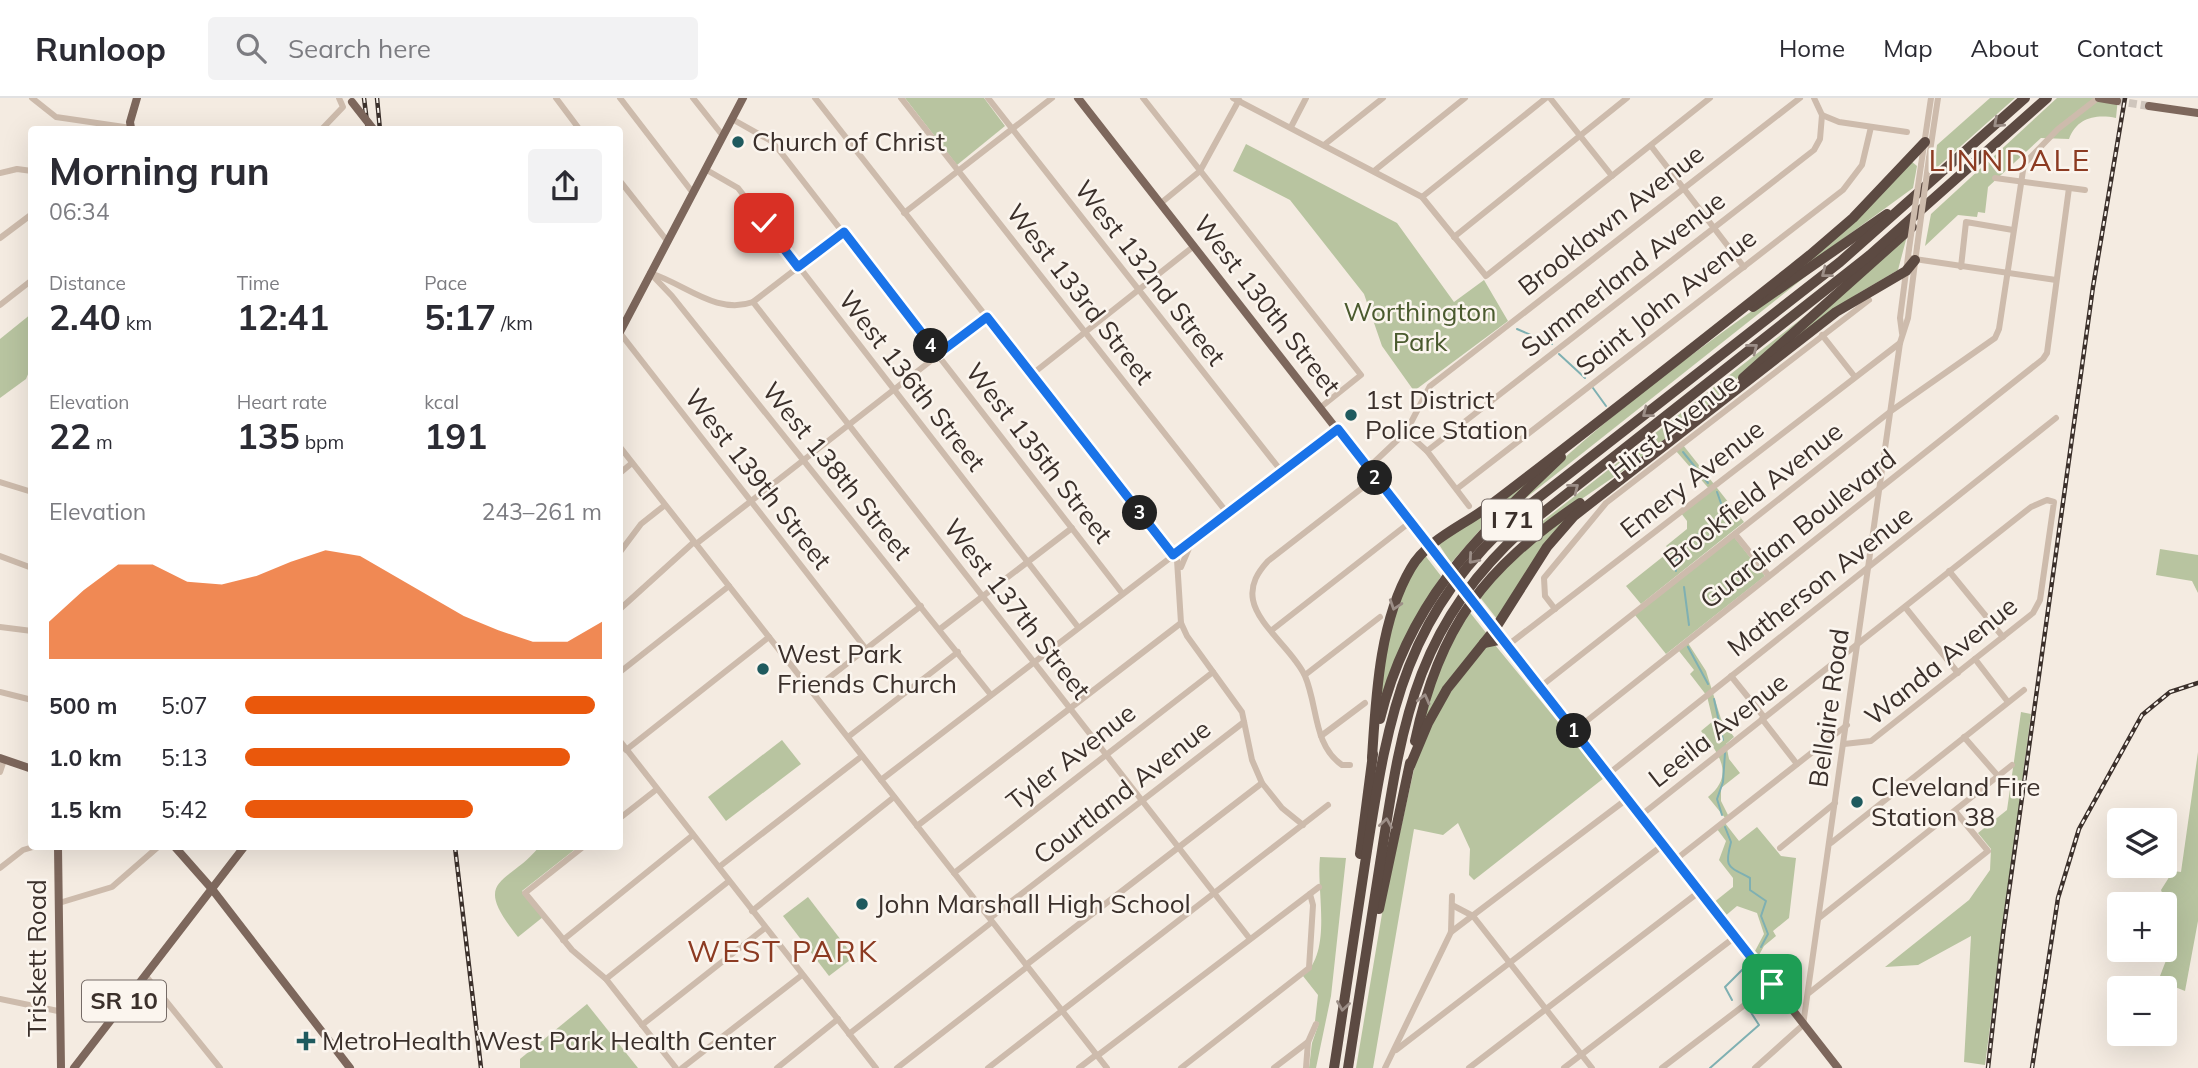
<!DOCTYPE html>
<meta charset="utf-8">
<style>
body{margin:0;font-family:Mulish,sans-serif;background:#f2f2f3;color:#2b2b33;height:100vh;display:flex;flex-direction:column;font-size:26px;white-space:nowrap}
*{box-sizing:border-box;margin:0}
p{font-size:23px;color:#7c7c81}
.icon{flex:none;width:38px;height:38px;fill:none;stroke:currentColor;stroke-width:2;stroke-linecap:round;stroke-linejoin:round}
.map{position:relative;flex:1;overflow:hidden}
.drawer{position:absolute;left:28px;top:28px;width:595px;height:724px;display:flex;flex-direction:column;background:#fff;border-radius:7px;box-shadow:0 7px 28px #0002}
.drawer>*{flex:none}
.tools{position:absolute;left:2107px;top:710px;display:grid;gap:14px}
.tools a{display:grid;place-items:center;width:70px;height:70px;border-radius:7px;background:#fff;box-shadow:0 7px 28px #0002;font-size:35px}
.pin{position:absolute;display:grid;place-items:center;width:60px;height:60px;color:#fff;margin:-30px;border-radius:14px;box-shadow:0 4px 10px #0006}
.km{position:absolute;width:35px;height:35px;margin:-18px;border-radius:50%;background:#222;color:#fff;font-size:19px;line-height:35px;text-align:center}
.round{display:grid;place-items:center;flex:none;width:74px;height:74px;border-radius:7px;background:#f2f2f3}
.summary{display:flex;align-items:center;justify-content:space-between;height:119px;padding:0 21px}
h1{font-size:38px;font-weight:700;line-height:52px}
.stats{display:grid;grid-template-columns:repeat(3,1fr);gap:10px;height:119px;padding:7px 21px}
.stats div{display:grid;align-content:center}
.stats b{font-size:35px;font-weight:700}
.stats small{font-size:19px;font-weight:400}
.stats p{font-size:19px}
.chart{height:196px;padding:14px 21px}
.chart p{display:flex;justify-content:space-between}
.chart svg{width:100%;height:126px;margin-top:7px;fill:#ea580c;opacity:.7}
ul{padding:0 21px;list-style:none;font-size:23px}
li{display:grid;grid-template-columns:112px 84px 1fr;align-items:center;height:52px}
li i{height:18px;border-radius:9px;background:#ea580c}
header{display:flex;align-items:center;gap:42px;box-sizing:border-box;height:98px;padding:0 35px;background:#fff;border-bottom:2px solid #e1e1e2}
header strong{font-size:33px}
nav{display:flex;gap:38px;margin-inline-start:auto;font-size:24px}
.search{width:490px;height:63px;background:#f2f2f3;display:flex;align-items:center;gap:18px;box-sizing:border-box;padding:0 24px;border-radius:7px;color:#7c7c81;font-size:26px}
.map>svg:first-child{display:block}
.green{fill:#b8c4a0}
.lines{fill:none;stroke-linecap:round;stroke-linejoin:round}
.stream{stroke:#7fb0b2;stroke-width:2}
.major-tunnel{stroke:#cfc6bd;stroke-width:8;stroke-dasharray:8 4;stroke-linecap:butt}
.minor{stroke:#cdbbac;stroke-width:6}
.major{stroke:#7d675c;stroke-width:8}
.highway{stroke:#5c4a42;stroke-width:10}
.rail-casing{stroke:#3b302b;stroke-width:4.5}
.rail{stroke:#fbf5ee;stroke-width:2;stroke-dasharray:5;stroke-linecap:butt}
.minor-bridge{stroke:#cdbbac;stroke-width:6}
.major-bridge{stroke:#7d675c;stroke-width:8}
.oneway{stroke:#9c8e87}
.route-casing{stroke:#fff;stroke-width:14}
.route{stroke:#1a73e8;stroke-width:9}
.poi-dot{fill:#1f5a5e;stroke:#fbf5ee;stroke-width:2.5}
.labels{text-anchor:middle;stroke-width:5;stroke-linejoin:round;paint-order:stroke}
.shield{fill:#fbf5ee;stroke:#756b66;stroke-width:2}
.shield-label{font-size:24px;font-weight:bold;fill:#3b302b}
.poi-label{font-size:26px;fill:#3b302b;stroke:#fbf5ee;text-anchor:start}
.street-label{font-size:26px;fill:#3b302b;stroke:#fbf5ee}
.park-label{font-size:26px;fill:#4a5a2e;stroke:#fbf5ee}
.quarter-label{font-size:30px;letter-spacing:2px;fill:#8c3b22;stroke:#fbf5ee}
</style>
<header>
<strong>Runloop</strong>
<div class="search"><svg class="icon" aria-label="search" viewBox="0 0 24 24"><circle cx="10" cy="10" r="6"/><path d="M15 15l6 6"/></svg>Search here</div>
<nav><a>Home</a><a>Map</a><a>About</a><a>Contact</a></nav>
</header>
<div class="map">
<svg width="2198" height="970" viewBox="0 0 2198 970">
<rect width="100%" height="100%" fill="#f4ebe1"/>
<g class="green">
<polygon points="905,0 984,0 1005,28 957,67"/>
<polygon points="1990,0 2015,0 1934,72 1937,47"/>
<path d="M2057,0h61l-2,20c-21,-4 -39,0 -47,21l-28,-1 -53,49 -3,26 -7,-1 -1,5 -19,-2 -33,31 6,-32z"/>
<polygon points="1246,46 1397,125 1454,204 1484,182 1508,223 1414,293 1382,248 1364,196 1290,102 1233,73"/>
<polygon points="1911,63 1917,68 1913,90 1763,199"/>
<polygon points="1907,138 1898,172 1857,196 1767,265"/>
<path d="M1834,156l-317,251 -1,-2c100,-97 203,-170 318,-249z"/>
<polygon points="31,216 31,269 26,281 0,300 0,241"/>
<polygon points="1805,218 1704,311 1640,361 1532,435 1530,433"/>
<polygon points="1683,347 1744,424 1641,506 1626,488 1670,453 1666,448 1687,431 1687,423 1681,415 1711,393 1676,353"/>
<polygon points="1547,368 1479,433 1451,465 1438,445"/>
<polygon points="1592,400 1565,423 1497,521 1479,498 1508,463"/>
<polygon points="1734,439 1765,478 1666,556 1635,517"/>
<polygon points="2160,451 2198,457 2198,495 2192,483 2156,477"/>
<polygon points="1424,456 1441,478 1404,541 1379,609 1388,539 1401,496"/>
<polygon points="1468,512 1487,536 1423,629 1427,596"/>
<path d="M1688,545l18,28 15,48 13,18 -8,7 3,15 11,14 -19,15v13l8,16 -3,2 -18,-22c28,-22 10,-45 -7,-66l12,-10 -6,-25 -17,-22 4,-4 -15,-19z"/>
<polygon points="1495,547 1604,680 1474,782 1469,777 1470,751 1458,725 1443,737 1414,731 1373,970 1356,970 1383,810 1417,658 1442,606 1484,549"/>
<polygon points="2021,614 2031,616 1985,967 1964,964 1971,838 1918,867 1885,869 1969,802 1990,772 1991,751 1978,735 2007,712"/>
<polygon points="782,642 801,666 726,723 708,699"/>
<polygon points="2198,654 2198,823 2185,893 2170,887 2165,897 2165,891 2155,891 2177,834 2161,792 2173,773 2181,774"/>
<polygon points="1725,725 1739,743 1757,729 1781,758 1796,760 1789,820 1773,833 1776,838 1764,848 1759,857 1755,853 1764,836 1757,815 1737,808 1724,819 1713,805 1733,789 1733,780 1719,762 1726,743 1717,731"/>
<path d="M539,749h39l-56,44 21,26 -25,20c-48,-60 -11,-51 21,-90z"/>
<path d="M1320,759l26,1 -15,138 -15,72h-7l3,-25 7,-20 -4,-2 3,-26 -15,-19c30,-25 13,-84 17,-119z"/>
<polygon points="808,799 854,859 829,878 783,818"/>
<polygon points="587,906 638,970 520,970 520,961"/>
</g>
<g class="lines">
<g class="stream">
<polyline points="1517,231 1552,246"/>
<polyline points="1559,256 1585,280"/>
<polyline points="1593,290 1606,308"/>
<polyline points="1683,354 1708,385"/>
<path d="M1676,473c-4,-29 36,-38 47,-62l-6,-17"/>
<polyline points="1684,489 1689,527"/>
<polyline points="1688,549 1708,586"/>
<polyline points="1714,601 1723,642"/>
<polyline points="1722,717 1717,701 1723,684 1725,655"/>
<path d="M1725,729l6,15c-7,26 -3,24 19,36v12l16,11 -5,15 7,18 -7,13"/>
<polyline points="1732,902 1725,889 1746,868"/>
<polyline points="1710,970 1759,927 1750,913"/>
</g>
<polyline class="major-tunnel" points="2117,3 2149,8"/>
<g class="minor">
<polyline points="32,0 56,19 131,30"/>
<polyline points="556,0 580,32"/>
<polyline points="620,0 693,95"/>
<polyline points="693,0 723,38"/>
<polyline points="815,0 1177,462 1181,525 1187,538 1242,614 1252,662 1262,685 1282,710 1303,727"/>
<polyline points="901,0 1228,416"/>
<polyline points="988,0 1282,374"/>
<polyline points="1143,0 1361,277 1321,309"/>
<polyline points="1233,0 1422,99 1486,178 1710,0"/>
<polyline points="1550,0 1612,78"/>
<polyline points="1814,0 1822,17 1839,24 1907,34"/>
<polyline points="732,21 771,43 779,52 1122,495"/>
<polyline points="1291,29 1306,0"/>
<polyline points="321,32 343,9 339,0"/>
<polyline points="1324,47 1383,0"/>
<polyline points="1651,48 1744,169"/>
<polyline points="1929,60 1938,0"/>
<polyline points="1921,67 1931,0"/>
<polyline points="705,71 738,90 1078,529"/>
<polyline points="1374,73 1465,0"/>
<polyline points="0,75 17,71 32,73"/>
<polyline points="1995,80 2085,92"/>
<polyline points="620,83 668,144"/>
<polyline points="1422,99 1546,0"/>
<polyline points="1161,105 1200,73 1239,2"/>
<polyline points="904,115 1052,0"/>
<polyline points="1454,139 1627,0"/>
<polyline points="0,140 32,116"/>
<polyline points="1908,160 2056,182"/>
<polyline points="1961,169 1966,124 2013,132"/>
<polyline points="650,175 672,198 991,597"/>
<path d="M653,176c33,11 64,41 100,28l91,-70"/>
<polyline points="753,204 1250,841"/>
<polyline points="0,207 32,182"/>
<polyline points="620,235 866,551"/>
<polyline points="1902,235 1900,220 1909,151"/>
<polyline points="1822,237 1855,279"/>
<polyline points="1031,277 1194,148"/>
<polyline points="1406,334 1427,353 1469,408"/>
<polyline points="620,349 1107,970"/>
<polyline points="1427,353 1814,52 1820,41 1822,17"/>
<polyline points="1368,370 1406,334 1430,288 1800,0"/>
<polyline points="620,375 632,365"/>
<polyline points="0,384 32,394"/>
<polyline points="1458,390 1843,92 1862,67 1871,29"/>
<polyline points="1735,436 1769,478"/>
<polyline points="696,446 987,219"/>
<polyline points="620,454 641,426 665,407"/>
<polyline points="0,458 32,470"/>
<polyline points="1181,469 1192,443"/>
<polyline points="1949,473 2003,539"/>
<polyline points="1905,509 1958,575"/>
<polyline points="620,511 694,444"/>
<polyline points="1555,511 1545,498 1544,480 1606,405 1869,202"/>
<polyline points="0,529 32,533"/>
<polyline points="940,531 1072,430"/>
<polyline points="1272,532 1409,425"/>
<polyline points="1508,547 1900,245"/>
<polyline points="1975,561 2008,604"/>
<polyline points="620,574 729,488"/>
<polyline points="1305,577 1380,519"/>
<polyline points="1731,578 1764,619"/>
<polyline points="1540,589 1891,313 1995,240 1999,231 2024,66 2058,31 2098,0"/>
<polyline points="812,593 921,508"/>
<polyline points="0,594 32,602"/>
<polyline points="1762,621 1797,666"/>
<polyline points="1574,633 2043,261 2047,255 2069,90"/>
<polyline points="1321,638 1365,605"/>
<polyline points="848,639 958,554"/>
<polyline points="1964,639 1998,678"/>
<polyline points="620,643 876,970"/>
<polyline points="626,652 769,539"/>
<path d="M1350,667h-8c-29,-20 -24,-59 -37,-89 -11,-25 -47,-50 -52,-76 -3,-16 5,-28 15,-39l107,-83"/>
<polyline points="0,674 4,662"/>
<polyline points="1607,677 2056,320"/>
<polyline points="881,682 1338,331"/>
<polyline points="1640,718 2031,409 2047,402 2054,404 2040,502 2033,515 1871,643 1844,646"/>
<polyline points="620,720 657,691"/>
<polyline points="917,728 1181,525"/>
<polyline points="1831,745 2024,592"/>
<polyline points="583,749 525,795 572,852 606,881 676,970"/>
<polyline points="1780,750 1835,705"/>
<polyline points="1675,762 1847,627"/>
<polyline points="719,769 862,658"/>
<polyline points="0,770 23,752 33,749"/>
<polyline points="954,775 1213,574"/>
<polyline points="59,805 112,789 158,749"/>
<polyline points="1452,807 1473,818 1592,970"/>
<polyline points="752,813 894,699"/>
<polyline points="990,820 1244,624"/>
<polyline points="1819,820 2012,667"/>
<polyline points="1451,834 1627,701"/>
<polyline points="563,842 693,737"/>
<polyline points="1026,867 1262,685"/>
<polyline points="145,877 220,970"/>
<polyline points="606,881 729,783"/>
<polyline points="1809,895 1988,753 1955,713"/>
<polyline points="0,901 58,913"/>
<polyline points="642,927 765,830"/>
<polyline points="849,936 992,824"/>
<polyline points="1396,952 1663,747"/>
<polyline points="1097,958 1319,789"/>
<polyline points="682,970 802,877"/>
<polyline points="777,970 838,921"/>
<polyline points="897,970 1027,869"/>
<polyline points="988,970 1328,707"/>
<polyline points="1079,970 1096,957"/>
<polyline points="1181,970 1309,870 1313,807 1310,796"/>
<polyline points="1274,970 1308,944"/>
<polyline points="1306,970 1308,944 1316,926"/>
<polyline points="1385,970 1451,834 1452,798"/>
<polyline points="1469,970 1699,794"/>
<polyline points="1564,970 1735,839"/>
<polyline points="1662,970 1772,886"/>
<polyline points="1755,970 1803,927 1900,245 1908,220 1917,149"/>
</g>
<g class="major">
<polyline points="1078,0 1438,461"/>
<polyline points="2099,0 2117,3"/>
<polyline points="2149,8 2198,15"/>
<polyline points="131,30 130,24 137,0"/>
<polyline points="620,234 743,0"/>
<polyline points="1484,517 1838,970"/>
<polyline points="0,660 32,671"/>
<polyline points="58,749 61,970"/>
<polyline points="175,749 212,791 350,970"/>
<polyline points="74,970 244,749"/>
</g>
<g class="highway">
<polyline points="1753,209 1887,116"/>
<polyline points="1743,280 1912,129"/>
<polyline points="1484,545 1503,541"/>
<path d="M1380,621c29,-119 96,-181 181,-262"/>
<path d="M1415,643c24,-115 69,-172 165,-238"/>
<path d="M1372,660c4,-61 7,-136 39,-190 17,-29 52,-42 78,-62 108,-82 215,-167 321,-251l43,-37 72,-76"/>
<polyline points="1410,668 1428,625 1447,591 1495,531 1547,449 1574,418 1836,214 1906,173 1915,162"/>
<polyline points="1360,756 1373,656"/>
<polyline points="1379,811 1410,665"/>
<path d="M1334,970c11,-70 21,-140 32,-211 23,-148 39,-244 158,-348l316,-247 185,-164"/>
<path d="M1348,970c11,-70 22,-140 33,-211 22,-142 36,-234 150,-335l339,-267 177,-157"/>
</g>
<g class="rail-casing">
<g id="rail">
<polyline points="364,0 368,32"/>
<polyline points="377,0 380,32"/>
<polyline points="455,749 481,970"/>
<polyline points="1988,970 2003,836 2093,189 2125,0"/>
<polyline points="2032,970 2058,800 2079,731 2142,617 2170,594 2198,585"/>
</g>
</g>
<use href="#rail" class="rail"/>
<g class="minor-bridge">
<polyline points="1917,149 1929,60"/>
<polyline points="1909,151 1921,67"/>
</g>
<g class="major-bridge">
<polyline points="352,4 374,32"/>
<polyline points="1438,461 1484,517"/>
</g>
</g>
<defs><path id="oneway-chevron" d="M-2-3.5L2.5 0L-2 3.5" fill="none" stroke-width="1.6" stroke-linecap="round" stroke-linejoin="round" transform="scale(1.75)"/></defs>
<g class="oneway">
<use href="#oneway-chevron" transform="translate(1998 25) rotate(138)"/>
<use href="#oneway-chevron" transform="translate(1826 175) rotate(142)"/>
<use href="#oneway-chevron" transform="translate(1753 250) rotate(-38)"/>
<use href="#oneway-chevron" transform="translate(1647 315) rotate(142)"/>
<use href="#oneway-chevron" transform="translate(1574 390) rotate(-38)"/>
<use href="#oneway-chevron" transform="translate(1473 461) rotate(131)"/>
<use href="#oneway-chevron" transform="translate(1395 507) rotate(108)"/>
<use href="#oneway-chevron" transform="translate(1424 601) rotate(-76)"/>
<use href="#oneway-chevron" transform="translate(1386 725) rotate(-81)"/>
<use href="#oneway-chevron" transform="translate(1343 908) rotate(99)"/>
</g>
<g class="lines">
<g class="route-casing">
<polyline id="route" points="764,125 798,169 844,134 938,256 987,219 1173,457 1338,331 1772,886"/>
</g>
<use href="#route" class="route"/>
</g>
<g class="poi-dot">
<circle cx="738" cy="44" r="7"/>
<circle cx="1351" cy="317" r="7"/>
<circle cx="763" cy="571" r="7"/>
<circle cx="1857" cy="704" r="7"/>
<circle cx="862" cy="806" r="7"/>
<path d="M302.5 932.5h7v7h7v7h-7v7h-7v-7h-7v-7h7z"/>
</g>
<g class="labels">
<g class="shield">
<rect x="1482" y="401.5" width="60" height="41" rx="5"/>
<rect x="82" y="882.5" width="84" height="41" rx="5"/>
</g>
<g class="shield-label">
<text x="1512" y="430">I 71</text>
<text x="124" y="911">SR 10</text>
</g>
<g class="poi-label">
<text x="752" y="53">Church of Christ</text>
<text x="1365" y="311">1st District<tspan x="1365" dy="30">Police Station</tspan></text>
<text x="777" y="565">West Park<tspan x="777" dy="30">Friends Church</tspan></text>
<text x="1871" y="698">Cleveland Fire<tspan x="1871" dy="30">Station 38</tspan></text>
<text x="876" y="815">John Marshall High School</text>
<text x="322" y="952">MetroHealth West Park Health Center</text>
</g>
<g class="street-label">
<text transform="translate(1611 122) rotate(-38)" y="9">Brooklawn Avenue</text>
<text transform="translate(1150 175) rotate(52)" y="9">West 132nd Street</text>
<text transform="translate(1623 176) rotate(-38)" y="9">Summerland Avenue</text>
<text transform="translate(1080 196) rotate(52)" y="9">West 133rd Street</text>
<text transform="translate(1666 204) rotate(-38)" y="9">Saint John Avenue</text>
<text transform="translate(1267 207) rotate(52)" y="9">West 130th Street</text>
<text transform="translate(912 283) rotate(52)" y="9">West 136th Street</text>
<text transform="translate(1673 328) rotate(-38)" y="9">Hirst Avenue</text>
<text transform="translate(1039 355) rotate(52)" y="9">West 135th Street</text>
<text transform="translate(837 373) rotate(51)" y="9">West 138th Street</text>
<text transform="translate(758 381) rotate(52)" y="9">West 139th Street</text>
<text transform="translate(1692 381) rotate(-38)" y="9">Emery Avenue</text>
<text transform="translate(1753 397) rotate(-38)" y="9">Brookfield Avenue</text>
<text transform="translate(1798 431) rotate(-38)" y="9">Guardian Boulevard</text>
<text transform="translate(1820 483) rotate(-38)" y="9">Matherson Avenue</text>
<text transform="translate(1017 511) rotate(52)" y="9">West 137th Street</text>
<text transform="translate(1941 563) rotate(-39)" y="9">Wanda Avenue</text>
<text transform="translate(1829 610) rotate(-82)" y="9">Bellaire Road</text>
<text transform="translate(1718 632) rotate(-38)" y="9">Leeila Avenue</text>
<text transform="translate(1071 659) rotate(-38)" y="9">Tyler Avenue</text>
<text transform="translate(1122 694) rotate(-38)" y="9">Courtland Avenue</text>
<text transform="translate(37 860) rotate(-90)" y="9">Triskett Road</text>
</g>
<g class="park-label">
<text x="1420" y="223">Worthington<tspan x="1420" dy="30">Park</tspan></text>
</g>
<g class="quarter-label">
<text x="2010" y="73">LINNDALE</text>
<text x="783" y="864">WEST PARK</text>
</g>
</g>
</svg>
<div class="tools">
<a><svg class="icon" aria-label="layers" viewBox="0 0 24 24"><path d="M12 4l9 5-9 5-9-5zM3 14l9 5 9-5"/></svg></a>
<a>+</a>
<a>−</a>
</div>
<div class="pin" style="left:1772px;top:886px;background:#1e9e55"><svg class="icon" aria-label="arrive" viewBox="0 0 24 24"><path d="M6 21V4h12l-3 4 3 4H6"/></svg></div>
<div class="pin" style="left:764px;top:125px;background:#d93025"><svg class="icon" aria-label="check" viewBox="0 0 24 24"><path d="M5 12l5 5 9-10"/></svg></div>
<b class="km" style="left:1574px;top:633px">1</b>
<b class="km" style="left:1375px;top:380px">2</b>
<b class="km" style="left:1140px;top:415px">3</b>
<b class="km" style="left:931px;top:248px">4</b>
<section class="drawer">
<div class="summary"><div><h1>Morning run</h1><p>06:34</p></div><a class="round"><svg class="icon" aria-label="share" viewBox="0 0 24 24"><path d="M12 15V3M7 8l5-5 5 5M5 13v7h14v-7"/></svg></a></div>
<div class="stats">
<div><p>Distance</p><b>2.40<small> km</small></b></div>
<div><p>Time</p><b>12:41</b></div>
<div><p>Pace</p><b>5:17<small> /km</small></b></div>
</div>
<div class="stats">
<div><p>Elevation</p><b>22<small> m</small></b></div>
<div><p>Heart rate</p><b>135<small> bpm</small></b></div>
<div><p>kcal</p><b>191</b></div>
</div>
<div class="chart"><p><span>Elevation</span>243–261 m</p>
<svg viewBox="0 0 160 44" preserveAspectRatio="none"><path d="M0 44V31L10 20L20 11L30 11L40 17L50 18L60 15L70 10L80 6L90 8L100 15L110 22L120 29L130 34L140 38L150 38L160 31V44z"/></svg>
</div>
<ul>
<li><b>500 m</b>5:07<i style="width:98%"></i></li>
<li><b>1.0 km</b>5:13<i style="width:91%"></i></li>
<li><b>1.5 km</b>5:42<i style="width:64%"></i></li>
</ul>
</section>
</div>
